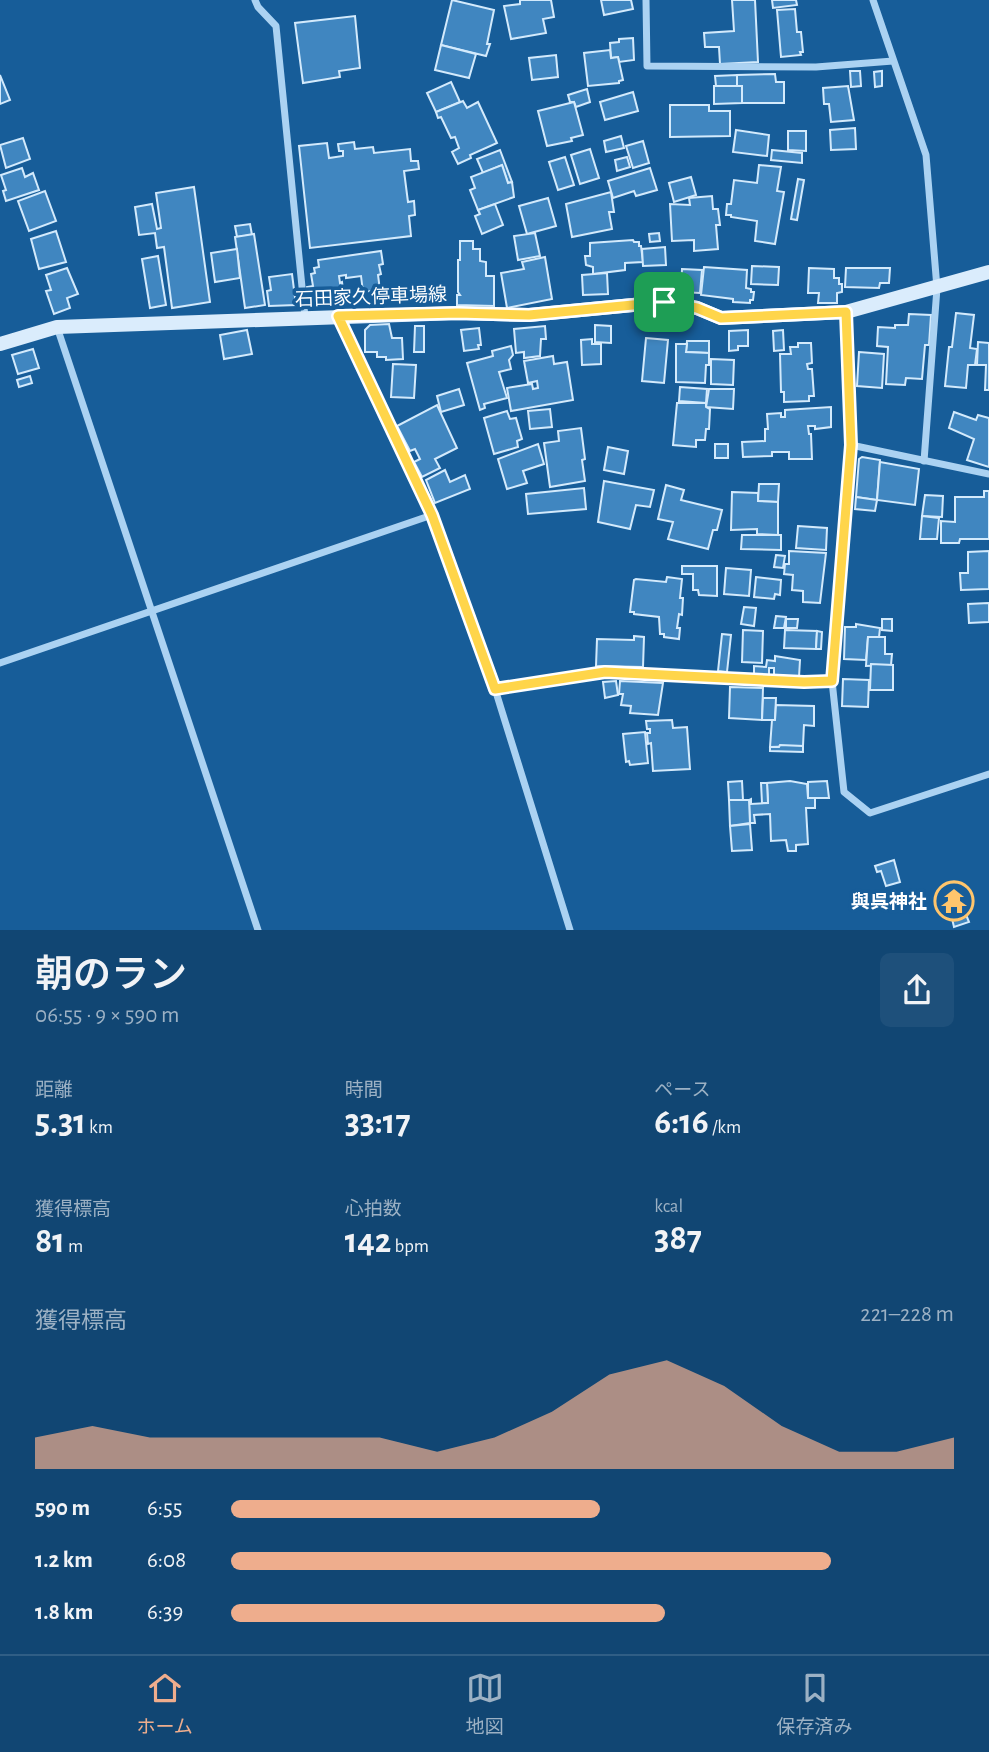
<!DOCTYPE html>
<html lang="ja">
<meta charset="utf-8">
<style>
body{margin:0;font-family:"Alegreya Sans","Noto Sans JP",sans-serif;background:#1e507b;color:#f1f3f6;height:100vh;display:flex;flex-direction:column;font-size:26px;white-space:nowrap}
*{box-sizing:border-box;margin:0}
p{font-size:23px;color:#9cb1c4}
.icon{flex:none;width:38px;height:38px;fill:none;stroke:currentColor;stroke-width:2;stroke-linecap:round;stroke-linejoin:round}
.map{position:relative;height:930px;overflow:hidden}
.sheet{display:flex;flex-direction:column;background:#114673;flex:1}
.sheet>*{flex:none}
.pin{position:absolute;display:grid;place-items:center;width:60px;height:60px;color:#fff;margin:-30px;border-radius:14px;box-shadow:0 4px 10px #0006}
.round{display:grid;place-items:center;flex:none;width:74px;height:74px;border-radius:10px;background:#1e507b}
.summary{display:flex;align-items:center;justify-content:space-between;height:119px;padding:0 35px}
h1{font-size:38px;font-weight:600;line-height:52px}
.stats{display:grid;grid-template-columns:repeat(3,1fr);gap:10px;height:119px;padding:7px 35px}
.stats div{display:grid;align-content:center}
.stats b{font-size:35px;font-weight:600}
.stats small{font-size:19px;font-weight:400}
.stats p{font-size:19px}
.chart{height:196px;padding:14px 35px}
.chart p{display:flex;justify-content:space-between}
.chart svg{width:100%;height:126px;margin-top:7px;fill:#eead8d;opacity:.7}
ul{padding:0 35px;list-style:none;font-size:23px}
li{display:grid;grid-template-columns:112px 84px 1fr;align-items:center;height:52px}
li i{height:18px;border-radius:9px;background:#eead8d}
.menu{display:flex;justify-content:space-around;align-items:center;height:98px;border-top:2px solid #305e85;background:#114673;font-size:19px;color:#9cb1c4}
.menu a{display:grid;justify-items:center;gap:4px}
.menu .on{color:#eead8d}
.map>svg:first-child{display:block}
.building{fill:#4086c0;stroke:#d3eafc;stroke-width:2}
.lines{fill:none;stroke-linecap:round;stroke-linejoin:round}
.street{stroke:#abd2f2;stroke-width:7}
.secondary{stroke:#daecfc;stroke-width:14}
.route-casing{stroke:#fff;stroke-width:14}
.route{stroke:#ffd54a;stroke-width:9}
.labels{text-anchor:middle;stroke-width:7;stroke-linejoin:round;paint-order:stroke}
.street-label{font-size:19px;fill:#fff;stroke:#175d99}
.poi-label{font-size:19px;font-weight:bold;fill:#fff;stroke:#175d99;text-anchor:end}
</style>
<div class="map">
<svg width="989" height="930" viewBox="0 0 989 930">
<rect width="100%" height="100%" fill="#175d99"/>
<g class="building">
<polygon points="452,0 494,10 487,44 490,44 486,56 441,45"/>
<polygon points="520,0 551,0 554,17 543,19 546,33 511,39 504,6 520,4"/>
<polygon points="601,0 631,0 633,9 604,15"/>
<polygon points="732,0 755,0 758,62 720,64 719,47 705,47 704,33 734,31"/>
<polygon points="772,0 796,0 797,5 773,8"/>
<polygon points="795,9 797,32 801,32 803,52 800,52 801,55 781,57 777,10"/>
<polygon points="355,16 360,68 339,71 340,77 303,83 295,23"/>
<polygon points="633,38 634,60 619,62 618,57 611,58 610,43 619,42 619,39"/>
<polygon points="441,45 476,54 469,78 435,70"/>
<polygon points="610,50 611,58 618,57 623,80 619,81 619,83 588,86 584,53"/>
<polygon points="556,55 558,77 532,80 529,58"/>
<polygon points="850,71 860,71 861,86 851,87"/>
<polygon points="882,71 882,86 875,87 874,72"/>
<polygon points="775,74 776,82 784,82 784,103 742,103 742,86 737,86 737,75"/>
<polygon points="0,75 10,100 0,104"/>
<polygon points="737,75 737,86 716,86 715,76"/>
<polygon points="451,82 460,102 436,112 427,93"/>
<polygon points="714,86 742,86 742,103 714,104"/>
<polygon points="848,86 854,120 831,122 829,104 824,104 823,88"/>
<polygon points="587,89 590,102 576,107 574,102 570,102 568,95"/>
<polygon points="633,92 638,111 605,120 600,102"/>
<polygon points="463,101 467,108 478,102 497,143 470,155 471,158 458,164 452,152 459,148 455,137 451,138 441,117 438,118 436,112"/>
<polygon points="574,102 583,135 571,138 572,141 547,146 538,111"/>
<polygon points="670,105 709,105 709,111 730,111 730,136 670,137"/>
<polygon points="855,128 856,149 831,150 830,130"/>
<polygon points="736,130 769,135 767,156 733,152"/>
<polygon points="788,131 806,131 806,151 788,150"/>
<polygon points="621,136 624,148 606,152 604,141"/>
<polygon points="23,138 30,159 6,168 0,145"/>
<polygon points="643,141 649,163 633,168 626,146"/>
<polygon points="354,142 355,149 373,147 374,153 410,149 411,161 418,161 419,169 404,171 408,202 414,201 415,215 409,216 411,236 310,248 299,146 327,143 329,158 343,156 343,151 339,151 338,144"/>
<polygon points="590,149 599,178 580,184 571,155"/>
<polygon points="500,150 512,182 508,183 502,165 483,173 477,159"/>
<polygon points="772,150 802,153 802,163 771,160"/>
<polygon points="565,157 574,185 558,190 549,162"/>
<polygon points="627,157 630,167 617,171 615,160"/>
<polygon points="502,165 508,183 512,182 514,197 478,210 470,190 475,188 471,177"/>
<polygon points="759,165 781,167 777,191 784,192 775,244 755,241 757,221 731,217 731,215 726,215 727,204 731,204 734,180 757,183"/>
<polygon points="22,168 25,177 33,173 39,190 6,201 3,191 6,190 1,175"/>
<polygon points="650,168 657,190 636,196 634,191 613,198 608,181"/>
<polygon points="691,177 696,195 674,202 669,183"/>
<polygon points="798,179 804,180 797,220 791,219"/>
<polygon points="194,187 210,302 172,308 164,247 157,248 155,233 139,235 135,207 152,204 157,229 161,228 156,193"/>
<polygon points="45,191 56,221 29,231 18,201"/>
<polygon points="611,192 614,212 609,212 612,229 572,237 566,204"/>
<polygon points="712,196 713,209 718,209 720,225 716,225 718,249 694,251 694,240 672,241 670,204 690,205 689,198"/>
<polygon points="548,198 556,226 527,234 519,206"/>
<polygon points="495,204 503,225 482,234 475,216 480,214 478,210"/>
<polygon points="250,224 252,235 237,237 235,226"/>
<polygon points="56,231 66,262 39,269 31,239"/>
<polygon points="535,233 540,256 518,260 514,236"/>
<polygon points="659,233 660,241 650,242 649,234"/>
<polygon points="254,234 265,305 245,308 235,237"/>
<polygon points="633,240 634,242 639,242 639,246 641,246 643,262 625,263 625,270 593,274 593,267 586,265 585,256 590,256 590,243"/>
<polygon points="460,241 473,241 473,249 480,249 480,261 486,262 486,276 494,276 494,306 457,305 457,295 460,295 458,292 458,260 460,260"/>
<polygon points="665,247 666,265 643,266 642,249"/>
<polygon points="237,249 240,278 215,282 211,253"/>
<polygon points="381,251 383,264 379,265 381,274 378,275 380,290 363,292 361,276 346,278 346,275 339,276 340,283 342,282 344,297 309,302 307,287 313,286 311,274 315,273 314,268 319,267 318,260"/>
<polygon points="158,256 166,305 150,308 142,259"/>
<polygon points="545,257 552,299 507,308 501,273 524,269 522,262"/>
<polygon points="752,266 779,267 778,285 751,284"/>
<polygon points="704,267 747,270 746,288 751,289 751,292 754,292 753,300 750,300 750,303 733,302 733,299 701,295"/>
<polygon points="67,268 78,294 67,298 70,308 54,314 46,291 51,290 46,275"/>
<polygon points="809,268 834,269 834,278 839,278 839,284 842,284 842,292 837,293 837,303 818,303 819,293 808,293"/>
<polygon points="846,268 890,268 889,283 880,283 879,288 845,287"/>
<polygon points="682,269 702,270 700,293 681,292"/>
<polygon points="607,273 608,294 583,295 582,275"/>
<polygon points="292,274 296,305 269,306 267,291 271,290 269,277"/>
<polygon points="956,313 974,315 970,348 977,349 975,365 968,365 966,388 945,386 949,347 952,347"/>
<polygon points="909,314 931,315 929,345 925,345 922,379 906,378 905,385 886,384 888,347 877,346 878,327 895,328 895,325 908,325"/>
<polygon points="389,324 392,338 402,338 403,359 386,360 386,357 377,357 377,352 365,352 365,330 370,325"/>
<polygon points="595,325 611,326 611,343 595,342"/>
<polygon points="415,326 424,326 424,352 414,352"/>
<polygon points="545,326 546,339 541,339 540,356 524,358 524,352 516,353 514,329"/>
<polygon points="479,328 481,345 478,345 479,349 464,351 461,330"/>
<polygon points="247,330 252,354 224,359 220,335"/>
<polygon points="748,330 748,346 738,346 738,350 729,351 729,331"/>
<polygon points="783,330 784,350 774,351 773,331"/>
<polygon points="646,338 668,340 664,383 642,381"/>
<polygon points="592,339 592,344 601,344 601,364 582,365 581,340"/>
<polygon points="687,341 709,341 709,353 686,352"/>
<polygon points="978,342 989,343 989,390 985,390 986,365 977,365"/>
<polygon points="798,343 811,343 812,363 807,364 808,369 812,369 814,396 809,396 809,401 784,402 784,392 781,392 780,354 791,354 790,347 798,347"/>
<polygon points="676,344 687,344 686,352 709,353 709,365 706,365 705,383 676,382"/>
<polygon points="511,346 513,355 509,360 511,369 499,372 507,398 484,404 485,408 480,410 467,363 493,356 492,351"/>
<polygon points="33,349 39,368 18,374 12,355"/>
<polygon points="859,352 884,354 882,388 857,386"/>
<polygon points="553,356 554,364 567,362 573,400 511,411 507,388 532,384 533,389 538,388 537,381 528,383 524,361"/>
<polygon points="711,359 734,360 733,385 711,384"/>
<polygon points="393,364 416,365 414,398 391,397"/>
<polygon points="30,376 32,383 19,387 17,380"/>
<polygon points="680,387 707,389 706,403 679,401"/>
<polygon points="459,389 464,405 441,412 437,396"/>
<polygon points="709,389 734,389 733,409 706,407"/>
<polygon points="677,403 706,403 706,407 710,409 709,429 706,429 705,440 696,440 696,447 673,445"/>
<polygon points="437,405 457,448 435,459 440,468 422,477 414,462 420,459 415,449 410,451 397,426"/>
<polygon points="831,407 831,427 815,429 815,426 808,426 809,434 811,434 812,459 789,459 789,452 772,452 772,456 743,457 742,442 765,441 765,429 768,429 767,414 781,413 781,417 785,417 785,410"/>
<polygon points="550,409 552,427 530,429 528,411"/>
<polygon points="507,411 510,419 516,418 522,439 517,441 518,447 494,454 484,418"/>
<polygon points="954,412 976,420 978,415 989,418 989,467 967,460 974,439 949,428"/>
<polygon points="581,428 585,459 582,460 585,481 550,487 544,443 559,441 558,431"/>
<polygon points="538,444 544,464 523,471 527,483 507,489 498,459"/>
<rect x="715" y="444" width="13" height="14"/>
<polygon points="608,447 628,451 624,474 604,470"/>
<polygon points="862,457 880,460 877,500 856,497 859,459"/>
<polygon points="880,462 919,469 915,505 877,500"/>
<polygon points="445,470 450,482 465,475 470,489 435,503 426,480"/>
<polygon points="604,481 654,490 650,507 636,505 630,529 598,522"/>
<polygon points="759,484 779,484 778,502 758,501"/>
<polygon points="666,485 684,490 681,500 722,510 717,530 713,530 708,549 668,539 673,522 658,519"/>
<polygon points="584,488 586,509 528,514 526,494"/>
<polygon points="984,491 989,491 989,539 960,539 959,543 941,543 941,521 955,522 955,497 984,497"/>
<polygon points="732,492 758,493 758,501 778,502 778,535 757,534 757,529 731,530"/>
<polygon points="925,495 943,496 942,517 922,516"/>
<polygon points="856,497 877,500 875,511 855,509"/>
<polygon points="922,516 939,518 937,539 920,539"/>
<polygon points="798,526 827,528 826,550 796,548"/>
<polygon points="742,535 781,535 781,550 741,549"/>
<polygon points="789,551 826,553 820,603 803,602 803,591 792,590 793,575 784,574 785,564 789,564"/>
<polygon points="989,551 989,589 961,590 960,573 968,573 968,552"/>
<polygon points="776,555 785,556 783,568 774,567"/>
<polygon points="682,566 717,566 717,596 699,595 698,590 693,590 693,574 682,574"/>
<polygon points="726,568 751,570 749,596 724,594"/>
<polygon points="667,577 682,579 680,598 683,598 682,615 679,614 677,628 680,628 679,639 664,637 664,634 660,634 659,617 634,614 634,612 630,612 634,580 636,579 666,582"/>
<polygon points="756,577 781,580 780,595 775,594 774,599 754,597"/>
<polygon points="989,603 989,622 969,623 968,604"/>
<polygon points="744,607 756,608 754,626 741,624"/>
<polygon points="776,616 786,617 784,628 774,628"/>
<polygon points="786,619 798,619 797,628 786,628"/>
<polygon points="882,619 892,619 892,631 882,630"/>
<polygon points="856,624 880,628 879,637 868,637 866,660 844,659 845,627 856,627"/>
<polygon points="743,630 763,631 762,663 742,662"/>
<polygon points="785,630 817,631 816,649 784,648"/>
<polygon points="817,631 822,632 821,649 816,649"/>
<polygon points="722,634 731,635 727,672 718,671"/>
<polygon points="634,636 644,637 643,667 596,666 597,639 634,640"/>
<polygon points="868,637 885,637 885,654 892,654 891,665 866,666"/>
<polygon points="775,656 800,660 799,677 774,675 774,668 769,668 769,675 754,674 754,666 766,667 767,660 775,661"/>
<polygon points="871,664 893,665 893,690 870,690"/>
<polygon points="843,679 869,680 868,707 842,706"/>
<polygon points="616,681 618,695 605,698 603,682"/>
<polygon points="620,681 663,683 658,715 630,713 631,706 621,705 623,694 619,694"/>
<polygon points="730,687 763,688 762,720 729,718"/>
<polygon points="763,698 776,698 775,720 762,720"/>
<polygon points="776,705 814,706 814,726 804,725 803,746 770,747 772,720 775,720"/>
<polygon points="672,720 673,728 687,727 690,769 653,771 651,743 648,744 647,733 650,733 650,729 647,729 646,721"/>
<polygon points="645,732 648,763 630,765 629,761 626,762 623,734"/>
<polygon points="780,745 803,746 803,752 770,751 770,747 779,747"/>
<polygon points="742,781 743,800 729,800 728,782"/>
<polygon points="790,781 807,784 808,798 815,798 815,808 806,808 808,844 796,845 796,851 788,851 786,840 771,841 770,814 754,815 755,823 750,823 749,800 751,799 751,804 768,803 767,783"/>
<polygon points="827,781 829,798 808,798 808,782"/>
<polygon points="761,783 767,783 768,803 762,803"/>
<polygon points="729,800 749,800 750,823 730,826"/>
<polygon points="750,824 752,850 732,851 730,826"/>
<polygon points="894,860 900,882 886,886 881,871 877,872 875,866"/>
<polygon points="958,885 965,905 962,905 969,922 954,927 950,910 946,911 939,892"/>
</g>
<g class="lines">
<g class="street">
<polyline points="255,0 258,7 276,26 305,317"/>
<polyline points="646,0 647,66 816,67 893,61"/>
<polyline points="873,0 926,155 937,288 924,461"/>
<polyline points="846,312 851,445 832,681 844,792 870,813 989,774"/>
<polyline points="338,316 432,515 495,689 570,930"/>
<polyline points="57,327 258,930"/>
<polyline points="851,445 989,474"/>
<polyline points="0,663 432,515"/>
<polyline points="495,689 605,672 804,682 832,681"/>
</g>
<polyline class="secondary" points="0,344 57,327 458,313 529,315 664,302 697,308 721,318 846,312 989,272"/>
</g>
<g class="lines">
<g class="route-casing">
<polygon id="route" points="664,302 697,308 721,318 846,312 851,445 832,681 804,682 605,672 495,689 432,515 338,316 458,313 529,315"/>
</g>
<use href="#route" class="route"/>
</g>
<defs>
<g id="temple-ring" transform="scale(2.0125)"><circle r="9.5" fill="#175d99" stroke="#ffc56c" stroke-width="1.5"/><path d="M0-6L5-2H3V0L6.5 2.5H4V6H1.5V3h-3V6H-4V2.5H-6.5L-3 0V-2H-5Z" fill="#ffc56c"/></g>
</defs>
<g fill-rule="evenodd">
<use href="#temple-ring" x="954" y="901"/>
</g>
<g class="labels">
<g class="street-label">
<text transform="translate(371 296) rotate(-2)" y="7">石田家久停車場線</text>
</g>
<g class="poi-label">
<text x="927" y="908">與呉神社</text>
</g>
</g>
</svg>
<div class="pin" style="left:664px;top:302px;background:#1e9e55"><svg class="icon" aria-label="arrive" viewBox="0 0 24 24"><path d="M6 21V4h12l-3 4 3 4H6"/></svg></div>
</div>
<section class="sheet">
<div class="summary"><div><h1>朝のラン</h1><p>06:55 · 9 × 590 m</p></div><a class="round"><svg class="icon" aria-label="share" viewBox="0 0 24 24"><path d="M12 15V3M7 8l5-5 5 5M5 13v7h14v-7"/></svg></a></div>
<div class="stats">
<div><p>距離</p><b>5.31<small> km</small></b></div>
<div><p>時間</p><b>33:17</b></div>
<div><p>ペース</p><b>6:16<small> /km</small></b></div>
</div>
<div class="stats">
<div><p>獲得標高</p><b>81<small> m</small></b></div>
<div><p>心拍数</p><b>142<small> bpm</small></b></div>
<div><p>kcal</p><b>387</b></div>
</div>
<div class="chart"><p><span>獲得標高</span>221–228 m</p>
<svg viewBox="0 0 160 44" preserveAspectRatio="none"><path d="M0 44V33L10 29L20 33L30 33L40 33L50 33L60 33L70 38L80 33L90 24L100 11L110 6L120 15L130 29L140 38L150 38L160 33V44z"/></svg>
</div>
<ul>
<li><b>590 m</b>6:55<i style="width:51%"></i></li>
<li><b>1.2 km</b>6:08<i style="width:83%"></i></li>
<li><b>1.8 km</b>6:39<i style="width:60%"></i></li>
</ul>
</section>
<nav class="menu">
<a class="on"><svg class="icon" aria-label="home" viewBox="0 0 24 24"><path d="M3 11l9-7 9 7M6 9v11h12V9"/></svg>ホーム</a>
<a><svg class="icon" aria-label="map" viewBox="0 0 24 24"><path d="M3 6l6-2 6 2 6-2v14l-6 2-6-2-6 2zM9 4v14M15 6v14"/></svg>地図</a>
<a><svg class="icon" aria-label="saved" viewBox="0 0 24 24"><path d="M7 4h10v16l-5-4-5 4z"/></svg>保存済み</a>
</nav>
